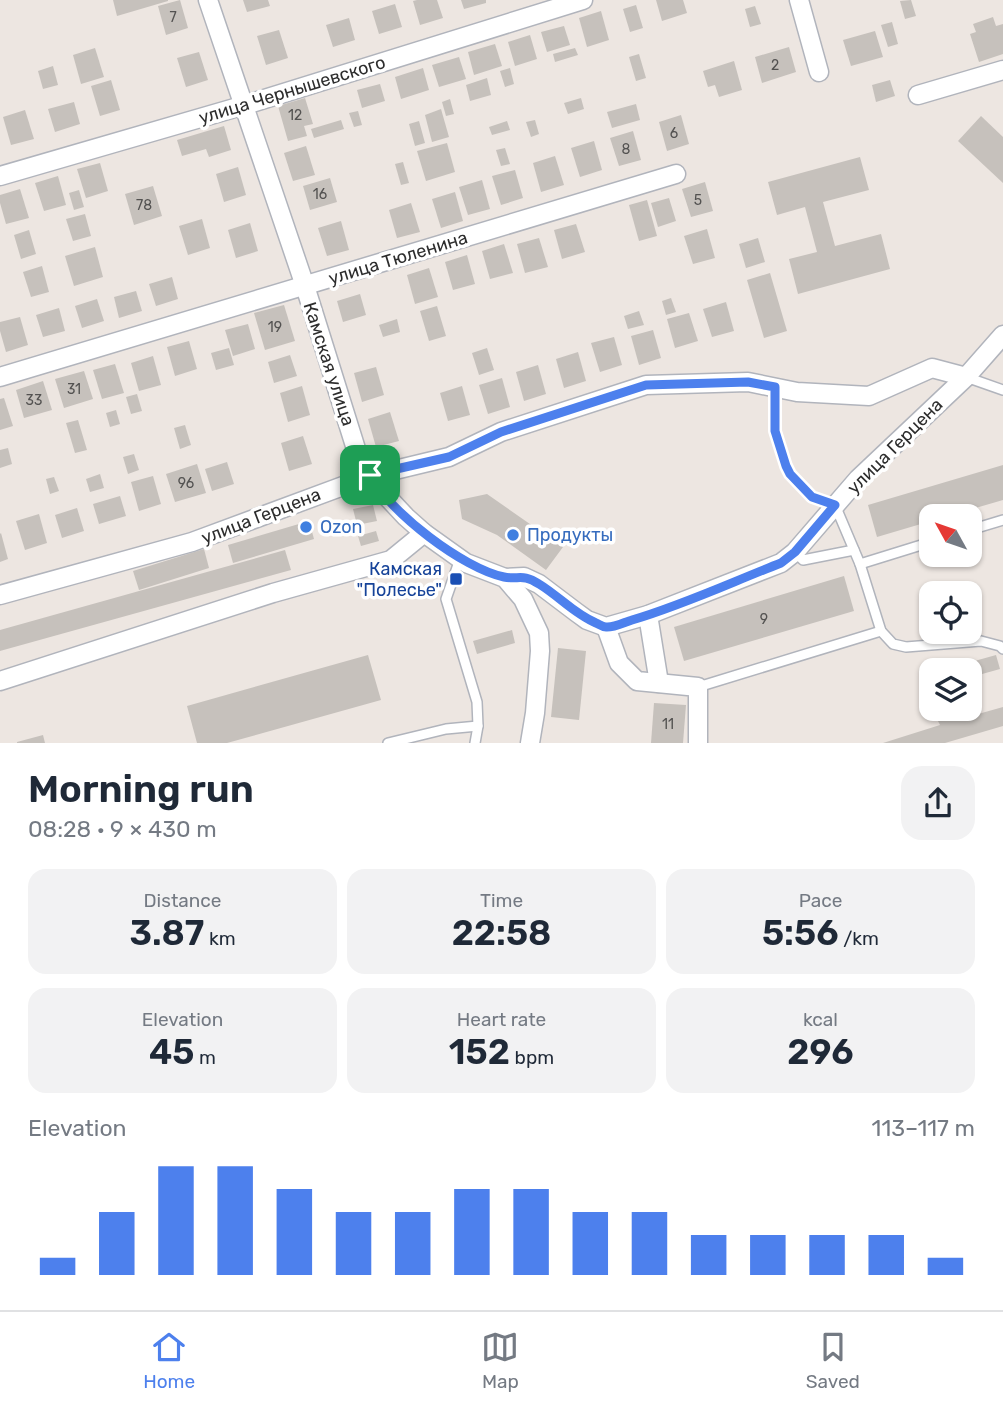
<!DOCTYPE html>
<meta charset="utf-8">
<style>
body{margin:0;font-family:Rubik,sans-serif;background:#f2f2f3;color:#1f2937;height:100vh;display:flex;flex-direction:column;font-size:26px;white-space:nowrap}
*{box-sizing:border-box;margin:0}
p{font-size:23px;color:#747a83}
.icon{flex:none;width:38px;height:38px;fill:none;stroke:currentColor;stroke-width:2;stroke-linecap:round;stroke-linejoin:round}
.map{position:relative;height:743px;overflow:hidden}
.details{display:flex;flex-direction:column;background:#fff;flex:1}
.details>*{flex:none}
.needle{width:46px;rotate:310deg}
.tools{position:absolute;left:919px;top:504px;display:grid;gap:14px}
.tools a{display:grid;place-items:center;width:63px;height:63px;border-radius:14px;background:#fff;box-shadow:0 2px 5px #0004;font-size:35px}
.pin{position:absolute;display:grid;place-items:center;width:60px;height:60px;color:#fff;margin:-30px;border-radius:14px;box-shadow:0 4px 10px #0006}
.round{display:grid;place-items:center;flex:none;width:74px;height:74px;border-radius:21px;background:#f2f2f3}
.headline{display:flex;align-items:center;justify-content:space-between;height:119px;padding:0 28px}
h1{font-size:38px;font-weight:600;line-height:52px}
.figures{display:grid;grid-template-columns:repeat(3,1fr);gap:10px;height:119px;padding:7px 28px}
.figures div{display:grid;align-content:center;border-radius:18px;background:#f2f2f3;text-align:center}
.figures b{font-size:35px;font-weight:600}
.figures small{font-size:19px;font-weight:400}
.figures p{font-size:19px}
.chart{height:196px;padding:14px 28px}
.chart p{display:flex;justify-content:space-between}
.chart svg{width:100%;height:126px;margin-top:7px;stroke:#4d80ed;stroke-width:6}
.menu{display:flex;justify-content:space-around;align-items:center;height:98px;border-top:2px solid #e0e1e3;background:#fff;font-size:19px;color:#747a83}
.menu a{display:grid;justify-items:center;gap:4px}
.menu .active{color:#4d80ed}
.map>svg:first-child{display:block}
.building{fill:#c6c1bc}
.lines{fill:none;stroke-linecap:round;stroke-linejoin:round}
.service-casing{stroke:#b1b4bc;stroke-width:12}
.minor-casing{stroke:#b1b4bc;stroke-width:21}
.service{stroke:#fff;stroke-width:9}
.minor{stroke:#fff;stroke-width:18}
.route-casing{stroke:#fff;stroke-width:14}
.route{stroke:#4d80ed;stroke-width:9}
.shop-dot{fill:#3f7fe0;stroke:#fff;stroke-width:2.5}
.transit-dot{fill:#1a4fb4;stroke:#fff;stroke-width:2.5}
.labels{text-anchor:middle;stroke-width:7;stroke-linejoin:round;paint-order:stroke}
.number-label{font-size:14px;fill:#535251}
.street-label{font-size:18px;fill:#2d2d2d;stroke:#fff}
.shop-label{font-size:18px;fill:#366cbe;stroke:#fff;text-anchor:start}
.transit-label{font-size:18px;fill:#164399;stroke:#fff;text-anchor:end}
</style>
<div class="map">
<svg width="1003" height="743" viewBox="0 0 1003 743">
<rect width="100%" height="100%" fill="#ede6e1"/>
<g class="building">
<polygon points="113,0 168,0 168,1 117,16"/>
<polygon points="180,0 188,28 166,35 158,6"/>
<polygon points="243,0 268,0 270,6 247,12"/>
<polygon points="417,0 437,0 443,18 420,25 413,1"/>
<polygon points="461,0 486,0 486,3 464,9"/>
<polygon points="656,0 683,0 687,13 662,21"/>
<polygon points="911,0 916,16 905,19 900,1"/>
<polygon points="395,4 402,27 379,34 372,11"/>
<polygon points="636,5 643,28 630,32 623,9"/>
<polygon points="755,6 761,24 750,27 745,9"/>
<polygon points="601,11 609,40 587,47 579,18"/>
<polygon points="993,17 996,26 1003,24 1003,54 979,62 970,34 976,32 973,24"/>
<polygon points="349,18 355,40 333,47 326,25"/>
<polygon points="892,22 898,44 888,47 881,25"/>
<polygon points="564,26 570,45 547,52 541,32"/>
<polygon points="279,30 288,58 266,65 257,36"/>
<polygon points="875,31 883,57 851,66 843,40"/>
<polygon points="530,35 537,59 515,66 508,42"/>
<polygon points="495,44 502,66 474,75 468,52"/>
<polygon points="789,47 796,72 762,83 755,57"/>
<polygon points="95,48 104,77 81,84 73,55"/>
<polygon points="575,48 578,55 555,62 553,54"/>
<polygon points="199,52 208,80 186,87 177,58"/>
<polygon points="639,54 646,78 636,81 629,57"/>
<polygon points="459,57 466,79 439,87 432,65"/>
<polygon points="734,61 742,90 719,97 715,85 708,87 703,71"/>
<polygon points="53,66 58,85 43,89 38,71"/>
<polygon points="423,68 429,90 401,99 395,77"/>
<polygon points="510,68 514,84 505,87 500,71"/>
<polygon points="487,78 491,95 470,101 466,85"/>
<polygon points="111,80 120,110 100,116 91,86"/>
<polygon points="890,80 895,96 876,102 872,85"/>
<polygon points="380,84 385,101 362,108 357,90"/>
<polygon points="305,98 313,124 304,126 307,136 288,141 278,106"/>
<polygon points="581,98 584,109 568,114 564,103"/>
<polygon points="450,99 454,114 446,116 442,102"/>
<polygon points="74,102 80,124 55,132 48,109"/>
<polygon points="636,104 640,120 612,128 607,112"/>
<polygon points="441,109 449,137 432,142 425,115"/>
<polygon points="25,110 34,139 11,145 3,117"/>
<polygon points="358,111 362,125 354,127 349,113"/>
<polygon points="681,115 689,144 667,151 659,122"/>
<polygon points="981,116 1003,137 1003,183 958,141"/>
<polygon points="341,120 344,129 314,138 311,129"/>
<polygon points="535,120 539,134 531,137 526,122"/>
<polygon points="419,121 425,143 415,146 409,124"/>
<polygon points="507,121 510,130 492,135 489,127"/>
<polygon points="224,126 231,150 209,157 206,149 182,156 177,140"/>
<polygon points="633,131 641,160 619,166 610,138"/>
<polygon points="594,141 602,170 580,177 571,148"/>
<polygon points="447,143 455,172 426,181 417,151"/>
<polygon points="306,146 315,175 293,181 284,153"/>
<polygon points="505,148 510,164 501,166 496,150"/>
<polygon points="555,156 564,185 541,192 533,163"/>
<polygon points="860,157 869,190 823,202 835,246 881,234 890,269 798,294 789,259 817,252 805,207 777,215 768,182"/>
<polygon points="403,162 409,183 401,185 395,164"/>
<polygon points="100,163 108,191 86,198 77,169"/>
<polygon points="238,167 246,195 224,202 216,174"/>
<polygon points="515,170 523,198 501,205 492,176"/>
<polygon points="58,176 66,205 44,211 35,183"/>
<polygon points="330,178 337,202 310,210 303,186"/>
<polygon points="482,180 490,209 468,215 459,187"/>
<polygon points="705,182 713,211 691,217 682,189"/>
<polygon points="153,186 162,216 134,225 125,194"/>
<polygon points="20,189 29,218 6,224 0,203 0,195"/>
<polygon points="79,190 84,207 74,210 69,193"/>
<polygon points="455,192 463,221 441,228 432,199"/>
<polygon points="669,198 676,221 658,227 651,203"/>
<polygon points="647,200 657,236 639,241 629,205"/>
<polygon points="411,203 420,232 397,238 389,210"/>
<polygon points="85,214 91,236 73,241 66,219"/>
<polygon points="202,219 210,248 188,255 179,226"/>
<polygon points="341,221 349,250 327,256 318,228"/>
<polygon points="250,223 258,251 236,258 228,230"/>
<polygon points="576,224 585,252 562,259 554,230"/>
<polygon points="707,229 715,258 693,264 684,236"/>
<polygon points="29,230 36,254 21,259 14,235"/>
<polygon points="539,238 548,267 525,273 517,244"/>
<polygon points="758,238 765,262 746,268 739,244"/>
<polygon points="504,244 513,273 490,279 482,251"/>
<polygon points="95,247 103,277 74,286 65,256"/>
<polygon points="467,255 475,284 453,290 445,262"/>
<polygon points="42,266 49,292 31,297 23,272"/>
<polygon points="429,268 438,297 415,304 407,275"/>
<polygon points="770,273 787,331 764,338 747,280"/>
<polygon points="172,277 178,299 156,306 149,284"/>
<polygon points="136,291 142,311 119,318 114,297"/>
<polygon points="360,294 366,315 343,322 337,301"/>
<polygon points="671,298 676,312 666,315 662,301"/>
<polygon points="97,299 104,321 82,328 75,306"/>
<polygon points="726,302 734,331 712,337 703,309"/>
<polygon points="284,305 295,341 265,350 254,313"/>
<polygon points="437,306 446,336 429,341 420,311"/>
<polygon points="59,308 65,331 43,337 36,315"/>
<polygon points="639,311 644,325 628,329 624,316"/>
<polygon points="689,313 698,341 675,348 667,319"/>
<polygon points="20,317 28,345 6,352 0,331 0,322"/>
<polygon points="397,319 400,332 383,337 379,325"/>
<polygon points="248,324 255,349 233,356 225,330"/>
<polygon points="653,330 661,358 639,365 631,336"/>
<polygon points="614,337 622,365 600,372 591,343"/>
<polygon points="189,341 197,369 175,376 167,347"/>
<polygon points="229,348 234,365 216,370 211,353"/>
<polygon points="487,348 494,370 479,375 472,353"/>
<polygon points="578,352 586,381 564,388 556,359"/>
<polygon points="290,355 297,376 274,383 268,362"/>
<polygon points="153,356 161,385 139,391 131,363"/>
<polygon points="115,364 124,393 102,399 93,370"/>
<polygon points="538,365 546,394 524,401 516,372"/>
<polygon points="376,367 384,395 362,402 354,373"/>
<polygon points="84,371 93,399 64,408 55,379"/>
<polygon points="502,378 510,407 488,414 479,385"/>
<polygon points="43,381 52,410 24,418 16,390"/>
<polygon points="302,386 310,415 288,422 280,393"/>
<polygon points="462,386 470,415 448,421 440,393"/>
<polygon points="137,394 142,411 131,414 126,397"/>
<polygon points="4,398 13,426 0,430 0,399"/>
<polygon points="116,410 120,424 110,427 106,413"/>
<polygon points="390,412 399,441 376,447 368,419"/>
<polygon points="78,420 87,450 75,453 66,423"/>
<polygon points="185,425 191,445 180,449 174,428"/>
<polygon points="303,436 312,464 289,471 281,443"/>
<polygon points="8,448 12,464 0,468 0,450"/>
<polygon points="134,454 139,470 128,474 123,457"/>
<polygon points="227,462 234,484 212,491 205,469"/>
<polygon points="197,464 206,493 175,502 166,474"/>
<polygon points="1003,465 1003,500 948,516 931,516 931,521 877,537 868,505"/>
<polygon points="100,474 104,488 90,492 86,479"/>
<polygon points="153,476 161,504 139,511 131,482"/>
<polygon points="54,477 59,491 50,494 46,479"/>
<polygon points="487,494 563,547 546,570 497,535 462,519 459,500"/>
<polygon points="120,496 126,516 99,524 93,504"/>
<polygon points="373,505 377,521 357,525 353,509"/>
<polygon points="77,508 84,531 62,538 55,515"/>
<polygon points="39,514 47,543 25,550 16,521"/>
<polygon points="309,521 314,539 233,563 228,545"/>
<polygon points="376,531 379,541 361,546 358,536"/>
<polygon points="1,533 8,559 0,562 0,534"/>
<polygon points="204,549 209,568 139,590 133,571"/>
<polygon points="285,550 291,570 0,651 0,630"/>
<polygon points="844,576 854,611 684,661 674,627"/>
<polygon points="512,630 515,643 477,654 473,641"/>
<polygon points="558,648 586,651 579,720 551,717"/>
<polygon points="368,655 381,700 227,743 197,743 187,706"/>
<polygon points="996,655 1000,669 975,676 971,662"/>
<polygon points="654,703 686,705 683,743 651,743"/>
<polygon points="1003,707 1003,726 945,743 883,743 940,725 938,721 962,714 964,718"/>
<polygon points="43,735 45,743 17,743 17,742"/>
</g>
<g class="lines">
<g class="service-casing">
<g id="service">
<polyline points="966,377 1003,390"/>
<polyline points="775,387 775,431 786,466 790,474 812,497 835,505 860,564 881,631 893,644 906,647 981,641 1000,646 1003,649"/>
<polyline points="970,530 1003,520"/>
<polyline points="795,552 803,560 854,550"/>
<polyline points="460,559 446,599 477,702 478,726 475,743"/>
<polyline points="860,564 931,542"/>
<polyline points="698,687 881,631"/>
<polyline points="388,743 446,729 478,726"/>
</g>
</g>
<g class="minor-casing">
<g id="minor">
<polyline points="208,0 305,286 356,449 375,484 406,517 424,533 466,563 505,578 523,599 539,633 540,651 535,713 530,743"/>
<polyline points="799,0 819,72"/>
<polyline points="918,95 1003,70"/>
<polyline points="0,176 245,105 583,0"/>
<polyline points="0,377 676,174"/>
<polyline points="505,578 524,577 539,584 576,612 587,620 606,627 648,615 781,563 795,552 858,479 966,377 1003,335"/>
<polyline points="0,595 192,542 370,476 449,457 501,432 646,385 748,382 797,392 869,396 932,368 966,377"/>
<polyline points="648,615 659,683"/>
<polyline points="606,627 619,663 637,681 698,687 698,743"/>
<polyline points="0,681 273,593 391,560 424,533"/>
</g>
</g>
<use href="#service" class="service"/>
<use href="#minor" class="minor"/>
</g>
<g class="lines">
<g class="route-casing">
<path id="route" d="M748,382l27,5v44l11,35 4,8 22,23 23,8 -40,47 -14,11c-49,19 -98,42 -149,57 -7,2 -19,8 -26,7 -4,0 -7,-3 -10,-4 -22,-9 -37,-27 -57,-39 -17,-11 -20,-4 -35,-7 -40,-8 -115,-65 -134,-102l79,-18 52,-25 145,-47z"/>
</g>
<use href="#route" class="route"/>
</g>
<g class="shop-dot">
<circle cx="306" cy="527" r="7"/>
<circle cx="513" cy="535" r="7"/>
</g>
<rect class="transit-dot" x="449" y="572" width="14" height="14" rx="3.5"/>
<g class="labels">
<g class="number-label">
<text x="173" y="22">7</text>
<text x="775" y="70">2</text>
<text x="295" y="120">12</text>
<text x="674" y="138">6</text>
<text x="626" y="154">8</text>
<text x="320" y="199">16</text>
<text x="698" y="205">5</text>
<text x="144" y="210">78</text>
<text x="275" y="332">19</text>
<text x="74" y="394">31</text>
<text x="34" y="405">33</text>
<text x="186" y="488">96</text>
<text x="764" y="624">9</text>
<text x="668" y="729">11</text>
</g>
<g class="street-label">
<text transform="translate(292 90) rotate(-17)" y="6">улица Чернышевского</text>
<text transform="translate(398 258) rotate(-17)" y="6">улица Тюленина</text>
<text transform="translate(329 364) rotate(72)" y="6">Камская улица</text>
<text transform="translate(895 446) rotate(-45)" y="6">улица Герцена</text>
<text transform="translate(261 516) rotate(-21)" y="6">улица Герцена</text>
</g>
<g class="shop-label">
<text x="320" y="533">Ozon</text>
<text x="527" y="541">Продукты</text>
</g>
<g class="transit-label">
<text x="442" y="575">Камская<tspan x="442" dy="21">"Полесье"</tspan></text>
</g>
</g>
</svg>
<div class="tools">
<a><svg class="needle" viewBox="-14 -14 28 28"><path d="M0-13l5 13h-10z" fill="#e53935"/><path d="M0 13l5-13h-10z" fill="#747a83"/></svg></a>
<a><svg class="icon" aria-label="locate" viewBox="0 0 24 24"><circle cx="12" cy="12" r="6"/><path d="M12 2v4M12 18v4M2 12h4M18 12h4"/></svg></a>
<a><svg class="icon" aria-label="layers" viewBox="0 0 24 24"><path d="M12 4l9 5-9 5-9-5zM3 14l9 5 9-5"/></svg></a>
</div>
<div class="pin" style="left:370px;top:475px;background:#1e9e55"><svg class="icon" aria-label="arrive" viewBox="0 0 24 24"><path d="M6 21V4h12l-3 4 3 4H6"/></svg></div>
</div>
<section class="details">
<div class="headline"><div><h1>Morning run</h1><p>08:28 · 9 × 430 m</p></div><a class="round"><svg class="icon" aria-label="share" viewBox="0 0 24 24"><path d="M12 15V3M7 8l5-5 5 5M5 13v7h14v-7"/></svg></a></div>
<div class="figures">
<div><p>Distance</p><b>3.87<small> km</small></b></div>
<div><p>Time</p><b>22:58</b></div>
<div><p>Pace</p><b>5:56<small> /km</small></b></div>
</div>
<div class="figures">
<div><p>Elevation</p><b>45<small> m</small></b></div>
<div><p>Heart rate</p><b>152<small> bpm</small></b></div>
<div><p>kcal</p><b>296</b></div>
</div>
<div class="chart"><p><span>Elevation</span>113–117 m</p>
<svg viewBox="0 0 160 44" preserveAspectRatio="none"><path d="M5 44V38M15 44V22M25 44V6M35 44V6M45 44V14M55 44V22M65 44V22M75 44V14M85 44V14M95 44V22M105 44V22M115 44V30M125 44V30M135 44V30M145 44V30M155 44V38"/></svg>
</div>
</section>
<nav class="menu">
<a class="active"><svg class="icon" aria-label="home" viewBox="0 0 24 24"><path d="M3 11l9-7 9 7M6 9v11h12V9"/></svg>Home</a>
<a><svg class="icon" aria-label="map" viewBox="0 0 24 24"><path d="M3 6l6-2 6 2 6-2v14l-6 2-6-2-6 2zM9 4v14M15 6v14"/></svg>Map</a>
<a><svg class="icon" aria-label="saved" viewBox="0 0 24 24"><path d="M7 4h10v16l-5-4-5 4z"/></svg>Saved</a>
</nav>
